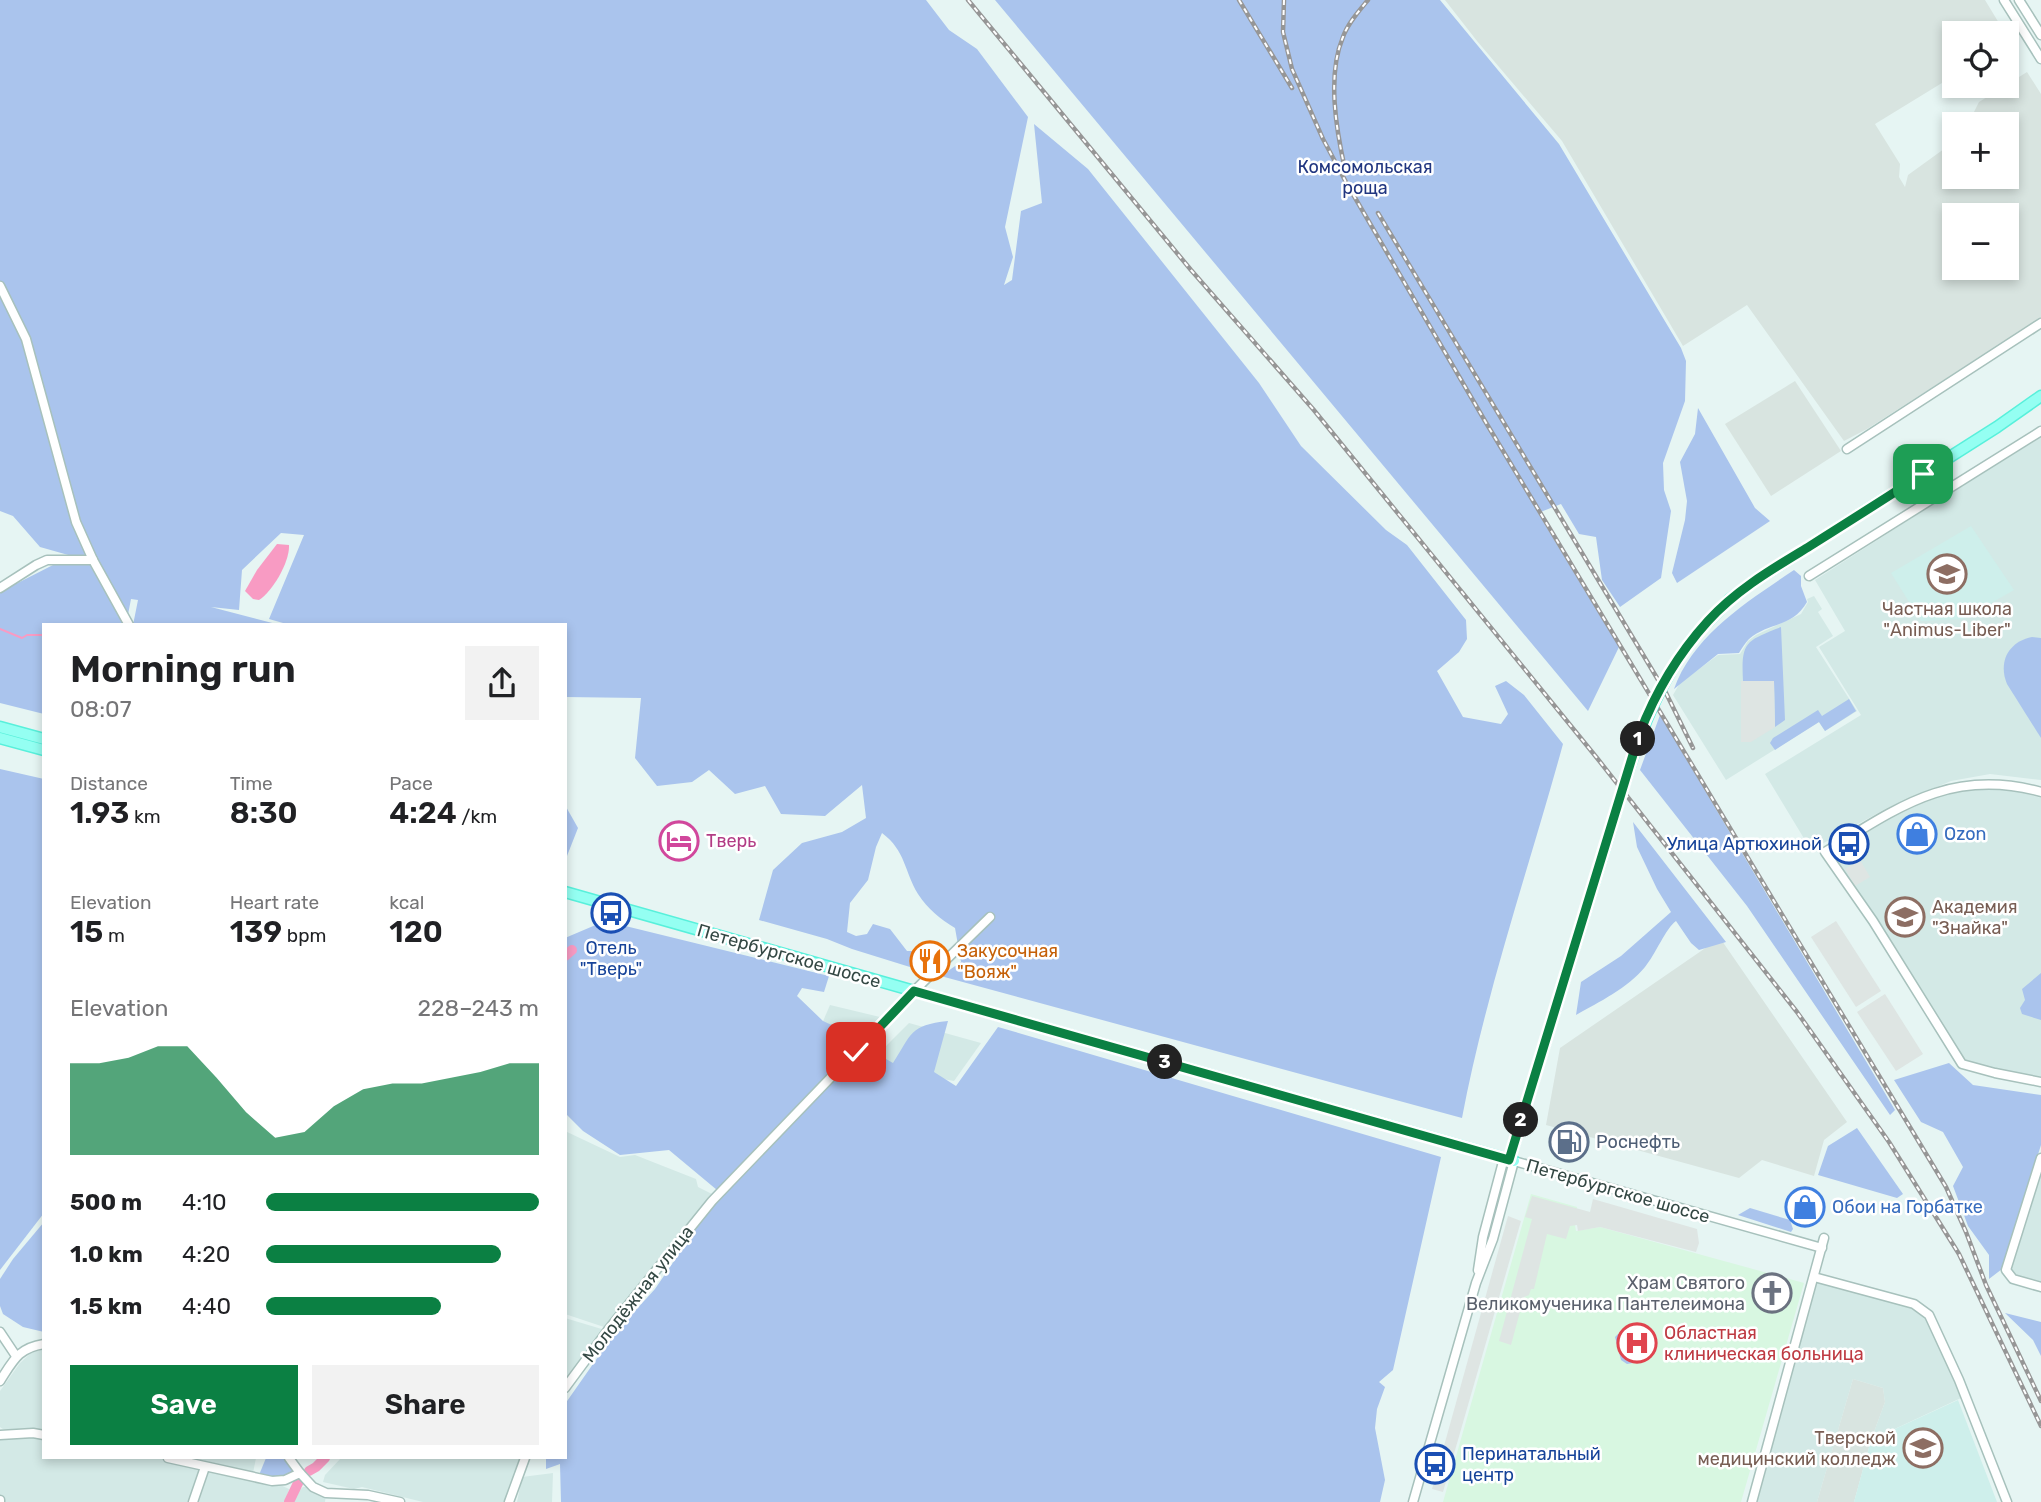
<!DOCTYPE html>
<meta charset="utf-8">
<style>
body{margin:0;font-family:Rubik,sans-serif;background:#f2f2f2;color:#202124;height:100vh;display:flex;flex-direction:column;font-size:26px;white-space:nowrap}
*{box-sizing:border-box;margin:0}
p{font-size:23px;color:#757577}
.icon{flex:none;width:38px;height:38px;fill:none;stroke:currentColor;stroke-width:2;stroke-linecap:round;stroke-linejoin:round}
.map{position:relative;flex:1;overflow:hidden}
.drawer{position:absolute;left:42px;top:623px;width:525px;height:836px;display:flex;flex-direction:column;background:#fff;border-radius:0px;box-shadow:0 4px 10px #0003}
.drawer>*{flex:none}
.fabs{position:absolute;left:1942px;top:21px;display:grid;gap:14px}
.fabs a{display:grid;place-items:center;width:77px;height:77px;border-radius:0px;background:#fff;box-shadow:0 4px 10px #0003;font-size:35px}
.pin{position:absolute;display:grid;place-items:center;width:60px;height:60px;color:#fff;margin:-30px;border-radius:14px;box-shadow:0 4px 10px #0006}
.km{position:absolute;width:35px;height:35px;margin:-18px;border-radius:50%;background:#222;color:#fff;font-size:19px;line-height:35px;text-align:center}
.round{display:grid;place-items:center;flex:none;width:74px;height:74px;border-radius:0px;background:#f2f2f2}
.head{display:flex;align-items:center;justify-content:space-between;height:119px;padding:0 28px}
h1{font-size:38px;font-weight:600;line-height:52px}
.stats{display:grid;grid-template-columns:repeat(3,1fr);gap:10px;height:119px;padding:7px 28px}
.stats div{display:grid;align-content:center}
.stats b{font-size:30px;font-weight:600}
.stats small{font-size:19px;font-weight:400}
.stats p{font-size:19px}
.chart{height:196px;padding:14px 28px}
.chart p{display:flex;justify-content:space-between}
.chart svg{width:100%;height:126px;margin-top:7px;fill:#0b8043;opacity:.7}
.primary-button{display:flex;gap:14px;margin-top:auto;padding:14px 28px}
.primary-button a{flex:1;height:80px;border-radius:0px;background:#0b8043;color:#fff;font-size:28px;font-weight:600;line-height:80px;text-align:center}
.primary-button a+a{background:#f2f2f2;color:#202124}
ul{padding:0 28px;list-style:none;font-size:23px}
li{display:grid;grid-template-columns:112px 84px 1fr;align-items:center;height:52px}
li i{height:18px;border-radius:9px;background:#0b8043}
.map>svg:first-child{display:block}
.residential{fill:#d3e9e6}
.industrial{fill:#d8e4e0;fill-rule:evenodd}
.education{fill:#ceefeb}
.medical{fill:#d8f7e1}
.green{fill:#aac4ed;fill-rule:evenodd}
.parking{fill:#dee5e3}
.water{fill:#f89bc3}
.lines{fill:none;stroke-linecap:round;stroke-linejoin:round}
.stream{stroke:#f89bc3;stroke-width:2}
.river{stroke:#f89bc3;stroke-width:10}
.minor-casing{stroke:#a7c1bc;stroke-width:11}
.major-casing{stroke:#58f0db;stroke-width:13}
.minor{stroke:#fff;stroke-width:8}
.major{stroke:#94fff2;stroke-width:10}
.rail-casing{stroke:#969696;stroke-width:4.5}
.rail{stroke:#fff;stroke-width:2;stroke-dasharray:5;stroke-linecap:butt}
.major-bridge-casing{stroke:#58f0db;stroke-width:13;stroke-linecap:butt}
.major-bridge{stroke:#94fff2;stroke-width:10}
.route-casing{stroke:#fff;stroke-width:14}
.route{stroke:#0b8043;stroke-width:9}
.labels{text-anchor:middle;stroke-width:5;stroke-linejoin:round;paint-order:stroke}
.park-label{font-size:18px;fill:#213680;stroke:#fff}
.education-label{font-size:18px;fill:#785e54;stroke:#fff}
.shop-label{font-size:18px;fill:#366cbe;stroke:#fff;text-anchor:start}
.hotel-label{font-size:18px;fill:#b23c85;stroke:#fff;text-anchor:start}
.transit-label{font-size:18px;fill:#164399;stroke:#fff;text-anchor:end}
.food-label{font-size:18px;fill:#c56008;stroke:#fff;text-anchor:start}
.street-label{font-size:18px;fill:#344844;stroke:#fff}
.service-label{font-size:18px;fill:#4e5e75;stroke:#fff;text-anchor:start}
.worship-label{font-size:18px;fill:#5b616d;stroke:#fff;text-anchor:end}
.health-label{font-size:18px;fill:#be3a42;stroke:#fff;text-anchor:start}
</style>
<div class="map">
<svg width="2041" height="1502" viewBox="0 0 2041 1502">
<rect width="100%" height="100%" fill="#e6f5f3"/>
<g class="residential">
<polygon points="2041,435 2041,780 1990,774 1951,781 1887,808 1811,850 1765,774 1861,715 1819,647 1845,631 1815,580"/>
<polygon points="1814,596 1822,609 1818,612 1833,636 1816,647 1857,711 1825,731 1819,722 1726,780 1673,695 1680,683 1718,655 1740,654 1748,641 1756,635 1801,614 1808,602 1807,599"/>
<polygon points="1996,788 2017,791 2041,798 2041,1079 1978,1069 1966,1061 1831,853 1892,814 1932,797 1970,790"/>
<polygon points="830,1005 880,1017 840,1058 809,1054"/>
<polygon points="909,1023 981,1043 954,1081 867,1065"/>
<polygon points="565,1131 620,1157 635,1155 696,1179 698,1187 712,1194 678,1235 607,1328 565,1314"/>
<polygon points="2041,1170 2041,1283 2012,1274 2012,1264"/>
<polygon points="1815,1279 1921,1310 1928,1317 1961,1398 1871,1440 1885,1402 1883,1388 1853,1379 1817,1502 1753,1502"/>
<polygon points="565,1318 605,1330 565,1384"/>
<polygon points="40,1350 44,1350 44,1431 3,1429 0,1427 0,1391 20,1363 31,1353"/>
<polygon points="0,1435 44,1435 44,1458 168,1458 272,1481 289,1489 285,1502 0,1502"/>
<polygon points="193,1458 256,1458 253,1473"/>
<polygon points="341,1458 523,1458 509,1502 423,1502 362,1487 354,1489 323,1482 325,1475"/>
<polygon points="553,1473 552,1502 517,1502 522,1477"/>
<polygon points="303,1487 313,1487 326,1493 325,1502 293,1502 295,1494"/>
</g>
<g class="industrial">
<path d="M1445,0h540l20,33h-50v42l-80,49 25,40 -1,13 6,10 3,-12 47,-34v36h52v-53h-39l11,-22 48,-30 14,22v224l-174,111 -23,12 -97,-136 -64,41 -121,-205 -85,-100zM2007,215v53h-52v-53z"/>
<polygon points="1795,381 1841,451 1771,496 1725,424"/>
<polygon points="1720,938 1847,1122 1824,1140 1814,1176 1762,1160 1739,1178 1546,1125 1560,1048"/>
<polygon points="1853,1379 1883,1388 1885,1402 1871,1440 1854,1502 1817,1502"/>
</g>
<g class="education">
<polygon points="1971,526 2014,590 1963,619 1921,621 1891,573"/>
<polygon points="1958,1400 1997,1502 1854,1502 1871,1440"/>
</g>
<polygon class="medical" points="1531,1194 1577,1207 1575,1225 1576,1231 1600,1227 1804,1283 1741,1502 1443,1502"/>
<g class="green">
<path d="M0,0h926l23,30 28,19 51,68 -23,110 8,30 -9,28 8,-5 9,-69 21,-8 -8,-79 54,45 171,214 42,63 85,84 21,15 59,75 1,19 -8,13 -22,19 26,46 38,7 7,-10 -13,-28 11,-5 18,14 39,49c-34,124 -77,247 -101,374l-536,-146 -74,-23 -25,-10 -68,-19 14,-50 29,-27 40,-11 24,-14 -4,-33 -37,31 -44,-2 -16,-28 -30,8 -26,-24 -17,12 -35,4 -22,-28 6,-60 -76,-1v-72h-275l-21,-6 35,-84 -23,-2 -39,37 -3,40 -28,-3 69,18h-147l5,-25 -7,-1 -5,26h-82v89l-44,-11v-111l53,-27 40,-3 -53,-15 -27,-31 -13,-5zM882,833c24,18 22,38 36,61 10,15 22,25 37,34l6,34 -16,11 -27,-9 -1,-13h-10l-17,-22 -17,-5 -6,10 -11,2 -9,-4 3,-29 18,-23 8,-33z"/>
<polygon points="995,0 1440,0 1559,144 1681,348 1686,361 1685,401 1663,463 1664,490 1671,511 1661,578 1620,607 1602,580 1596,537 1579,534 1561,504 1538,513 1619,647 1588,711"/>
<polygon points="1698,408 1755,508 1770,521 1677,583 1672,573 1685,520 1687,501 1680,462 1695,434"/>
<path d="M1794,570l7,6v10l6,16c-15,26 -38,20 -58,37 -4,4 -7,9 -10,14l-21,1 -44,35c19,-54 74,-88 120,-119z"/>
<path d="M1781,627l4,93 -10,7 -1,-45 -31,-1c-2,-39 2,-40 38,-54z"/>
<path d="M2032,637l9,1v100l-34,-54c-9,-22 1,-42 25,-47z"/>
<polygon points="1849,699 1856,711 1825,731 1819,722 1775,750 1770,743 1773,738 1818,710 1822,716"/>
<polygon points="1660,715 1895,1110 1890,1115 1747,906 1640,770"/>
<polygon points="0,769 44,779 44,1213 0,1270"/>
<polygon points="565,805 578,828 565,861"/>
<path d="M1633,822l93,120 -27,8 -8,-7 -15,-22c-10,7 -21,34 -31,46 -17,21 -46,35 -69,48l5,-33 40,-26 50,-44 -14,-23 -20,-42z"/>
<path d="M605,921l224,55 -5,16 -22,-4 -5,8 26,25 30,14 14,-10 21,2 -16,24 21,12c19,-29 16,-38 55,-42l-14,51 22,14 42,-59 443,130 -48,213 -14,12 6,5 -8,22 -2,19 10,52 -5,22h-819l-1,-38 -14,5v-11h19v-54l49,-70 41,-45 49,-72 19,-22 -54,-45 -49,5 -37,-24 -18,-18v-175z"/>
<polygon points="2041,973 2041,1020 2022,1014 2020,1008 2025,1000 2022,989"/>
<polygon points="1949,1063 1973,1085 2041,1095 2041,1145 2002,1269 1989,1279 1989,1255 1968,1226 1953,1186 1963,1167 1943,1132 1921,1122 1894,1080"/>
<polygon points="1857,1128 1903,1194 1897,1198 1818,1175 1828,1146"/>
<polygon points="1750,1208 1790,1220 1793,1229 1791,1232 1738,1215"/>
<polygon points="44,1222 44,1332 23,1327 3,1314 0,1306 0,1279 13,1259"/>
<polygon points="2005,1313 2041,1322 2041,1356 2033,1340"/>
<polygon points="1618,1334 1637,1333 1640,1335 1641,1357 1639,1362 1627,1364 1621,1360 1615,1337"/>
<polygon points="266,1458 285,1458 294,1469 294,1472 277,1478 259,1475"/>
</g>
<g class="parking">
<polygon points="1741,681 1774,681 1775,727 1751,742 1741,742"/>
<polygon points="1860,860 1870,877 1855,886 1845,869"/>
<polygon points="1836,921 1881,991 1856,1007 1811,937"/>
<polygon points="1885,994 1923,1054 1896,1071 1857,1012"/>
<polygon points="1532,1196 1590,1212 1593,1199 1697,1229 1699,1243 1696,1252 1600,1227 1578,1231 1577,1225 1570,1226 1566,1239 1547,1234 1534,1289 1531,1289 1529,1295 1524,1297 1511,1345 1499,1341 1532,1219 1525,1217"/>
<polygon points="1508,1216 1521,1221 1443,1492 1432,1489"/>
</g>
<path class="water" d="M277,544l12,1c1,16 -16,46 -30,55l-6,-1 -8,-8 12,-21z"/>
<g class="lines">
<polyline class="stream" points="0,629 22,638 27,635 44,635"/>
<g class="river">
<polyline points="565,956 572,950"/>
<polyline points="309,1471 316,1467 325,1458"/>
<polyline points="289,1502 299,1481"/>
</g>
<g class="minor-casing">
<g id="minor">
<polyline points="2004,0 2041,59"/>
<polyline points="2019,0 2041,35"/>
<polyline points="0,286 26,339 76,522 93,560 129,625"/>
<polyline points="1847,449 2041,323"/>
<polyline points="1809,576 2041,431"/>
<polyline points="0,588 36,565 47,560 93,560"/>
<path d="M2041,792c-90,-25 -144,16 -216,60l48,69 89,143 33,9 46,9"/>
<polyline points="2041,1158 2006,1270 2013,1279 2041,1287"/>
<polyline points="1478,1270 1483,1237 1504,1158"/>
<polyline points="1814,1277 1914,1304 1929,1315 1959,1380 2007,1502"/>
<polyline points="0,1332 16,1356"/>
<path d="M0,1381c13,-20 18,-33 44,-37"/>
<polyline points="565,1388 608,1330 712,1201 914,991 990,917"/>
<polyline points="0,1435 33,1433 44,1435"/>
<polyline points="168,1458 272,1481 285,1480 300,1473 313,1487 326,1493 368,1495 400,1502"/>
<polyline points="289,1458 300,1473"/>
<polyline points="0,1500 0,1502"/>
<polyline points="193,1502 205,1467"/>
<polyline points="509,1502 525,1458"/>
<polyline points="1413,1502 1476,1283 1493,1239 1514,1161 1822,1248"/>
<polyline points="1752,1502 1824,1238"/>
</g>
</g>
<g class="major-casing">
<g id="major">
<polyline points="1699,631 1729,600 1753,582 1997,427 2041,396"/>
<polyline points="0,727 44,739"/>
<polyline points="0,738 44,750"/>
<polyline points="565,892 1514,1161"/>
<polyline points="1509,1160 1601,860"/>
</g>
</g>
<use href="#minor" class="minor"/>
<use href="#major" class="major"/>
<g class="rail-casing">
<g id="rail">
<polyline points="968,0 1191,270 1313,409 1597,758 1797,1012 1889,1142 1959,1254 2041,1426"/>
<polyline points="1239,0 1292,88"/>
<polyline points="1284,0 1283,32 1292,69 1323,139 1347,184 1485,421 1946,1187 1966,1232 1986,1285 2041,1401"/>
<path d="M1345,169c-9,-40 -18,-94 -2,-132 5,-14 16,-26 25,-37"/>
<polyline points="1378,213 1666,693 1693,748"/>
</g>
</g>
<use href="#rail" class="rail"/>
<g class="major-bridge-casing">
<path id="major-bridge" d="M1601,860c26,-82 42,-162 98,-229"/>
</g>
<use href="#major-bridge" class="major-bridge"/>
</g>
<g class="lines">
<g class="route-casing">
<path id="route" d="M856,1052l58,-61 595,169 130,-425c16,-42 39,-81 69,-114 29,-32 66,-53 102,-75 38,-24 76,-48 113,-72"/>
</g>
<use href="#route" class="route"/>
</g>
<defs>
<g id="school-ring" transform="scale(2.0125)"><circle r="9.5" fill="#fff" stroke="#8d6e63" stroke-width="1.5"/><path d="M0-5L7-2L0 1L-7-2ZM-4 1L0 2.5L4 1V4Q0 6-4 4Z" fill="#8d6e63"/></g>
<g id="shop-ring" transform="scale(2.0125)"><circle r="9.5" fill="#fff" stroke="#3f7fe0" stroke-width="1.5"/><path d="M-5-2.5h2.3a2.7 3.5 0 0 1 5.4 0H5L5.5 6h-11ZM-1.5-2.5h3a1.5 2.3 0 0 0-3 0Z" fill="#3f7fe0"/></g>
<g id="hotel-ring" transform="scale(2.0125)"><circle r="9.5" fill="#fff" stroke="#d1479c" stroke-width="1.5"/><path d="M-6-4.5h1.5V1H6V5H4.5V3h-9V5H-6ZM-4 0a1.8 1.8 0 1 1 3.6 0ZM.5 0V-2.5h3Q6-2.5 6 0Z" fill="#d1479c"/></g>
<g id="bus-ring" transform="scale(2.0125)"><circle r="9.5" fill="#fff" stroke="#1a4fb4" stroke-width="1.5"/><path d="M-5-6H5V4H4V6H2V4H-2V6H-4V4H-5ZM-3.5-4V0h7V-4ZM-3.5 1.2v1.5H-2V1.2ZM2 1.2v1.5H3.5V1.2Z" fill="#1a4fb4"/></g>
<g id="restaurant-ring" transform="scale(2.0125)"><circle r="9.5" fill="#fff" stroke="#e8710a" stroke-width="1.5"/><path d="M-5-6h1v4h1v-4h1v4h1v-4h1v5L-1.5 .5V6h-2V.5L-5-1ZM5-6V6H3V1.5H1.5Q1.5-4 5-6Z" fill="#e8710a"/></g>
<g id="fuel-ring" transform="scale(2.0125)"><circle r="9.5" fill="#fff" stroke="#5c6f8a" stroke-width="1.5"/><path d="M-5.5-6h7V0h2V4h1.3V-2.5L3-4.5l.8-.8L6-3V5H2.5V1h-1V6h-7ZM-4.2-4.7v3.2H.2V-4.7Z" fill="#5c6f8a"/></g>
<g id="church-ring" transform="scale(2.0125)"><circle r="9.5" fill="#fff" stroke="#6b7280" stroke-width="1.5"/><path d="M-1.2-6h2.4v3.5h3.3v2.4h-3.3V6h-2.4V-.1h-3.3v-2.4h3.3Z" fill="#6b7280"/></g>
<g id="hospital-ring" transform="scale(2.0125)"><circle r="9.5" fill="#fff" stroke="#e0444e" stroke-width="1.5"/><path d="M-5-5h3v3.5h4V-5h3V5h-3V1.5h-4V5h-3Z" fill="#e0444e"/></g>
<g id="university-ring" transform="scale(2.0125)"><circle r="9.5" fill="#fff" stroke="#8d6e63" stroke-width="1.5"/><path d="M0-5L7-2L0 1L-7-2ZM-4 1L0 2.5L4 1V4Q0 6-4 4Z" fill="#8d6e63"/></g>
</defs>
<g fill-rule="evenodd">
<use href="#school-ring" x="1947" y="574"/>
<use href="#shop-ring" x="1917" y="834"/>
<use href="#hotel-ring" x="679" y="841"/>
<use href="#bus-ring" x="1849" y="844"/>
<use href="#bus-ring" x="611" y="913"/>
<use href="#school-ring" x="1905" y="917"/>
<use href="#restaurant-ring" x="930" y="961"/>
<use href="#fuel-ring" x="1569" y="1142"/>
<use href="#shop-ring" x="1805" y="1207"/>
<use href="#church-ring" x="1772" y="1293"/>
<use href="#hospital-ring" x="1637" y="1343"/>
<use href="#university-ring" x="1923" y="1448"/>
<use href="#bus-ring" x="1435" y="1464"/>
</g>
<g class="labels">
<g class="park-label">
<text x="1365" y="173">Комсомольская<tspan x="1365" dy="21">роща</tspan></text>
</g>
<g class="education-label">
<text x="1947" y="615">Частная школа<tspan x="1947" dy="21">"Animus-Liber"</tspan></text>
<text x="1932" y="913" text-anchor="start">Академия<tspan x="1932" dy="21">"Знайка"</tspan></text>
<text x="1896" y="1444" text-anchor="end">Тверской<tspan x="1896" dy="21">медицинский колледж</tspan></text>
</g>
<g class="shop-label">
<text x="1944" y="840">Ozon</text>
<text x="1832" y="1213">Обои на Горбатке</text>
</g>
<g class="hotel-label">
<text x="706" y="847">Тверь</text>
</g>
<g class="transit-label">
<text x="1822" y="850">Улица Артюхиной</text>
<text x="611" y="954" text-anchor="middle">Отель<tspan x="611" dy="21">"Тверь"</tspan></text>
<text x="1462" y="1460" text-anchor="start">Перинатальный<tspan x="1462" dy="21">центр</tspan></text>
</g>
<g class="food-label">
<text x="957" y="957">Закусочная<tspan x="957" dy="21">"Вояж"</tspan></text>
</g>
<g class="street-label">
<text transform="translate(789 956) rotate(16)" y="6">Петербургское шоссе</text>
<text transform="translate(1618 1191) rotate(16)" y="6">Петербургское шоссе</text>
<text transform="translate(638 1294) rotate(-52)" y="6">Молодёжная улица</text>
</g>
<g class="service-label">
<text x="1596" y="1148">Роснефть</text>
</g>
<g class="worship-label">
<text x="1745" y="1289">Храм Святого<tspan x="1745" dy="21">Великомученика Пантелеимона</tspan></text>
</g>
<g class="health-label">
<text x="1664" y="1339">Областная<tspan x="1664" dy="21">клиническая больница</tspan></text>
</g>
</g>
</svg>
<div class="fabs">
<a><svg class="icon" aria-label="locate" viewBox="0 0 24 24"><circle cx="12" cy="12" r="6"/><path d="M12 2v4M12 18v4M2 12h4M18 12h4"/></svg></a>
<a>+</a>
<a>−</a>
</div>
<div class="pin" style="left:1923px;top:474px;background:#1e9e55"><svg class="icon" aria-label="arrive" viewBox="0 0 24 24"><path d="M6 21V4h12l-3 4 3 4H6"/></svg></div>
<div class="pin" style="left:856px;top:1052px;background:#d93025"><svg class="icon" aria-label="check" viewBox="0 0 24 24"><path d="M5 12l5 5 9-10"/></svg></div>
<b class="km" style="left:1638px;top:739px">1</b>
<b class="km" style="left:1521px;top:1120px">2</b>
<b class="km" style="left:1165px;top:1062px">3</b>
<section class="drawer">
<div class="head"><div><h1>Morning run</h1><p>08:07</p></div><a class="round"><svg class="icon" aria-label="share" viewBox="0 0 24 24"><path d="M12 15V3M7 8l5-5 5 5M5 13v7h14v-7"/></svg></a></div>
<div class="stats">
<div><p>Distance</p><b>1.93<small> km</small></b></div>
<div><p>Time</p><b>8:30</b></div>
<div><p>Pace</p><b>4:24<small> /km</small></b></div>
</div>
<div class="stats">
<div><p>Elevation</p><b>15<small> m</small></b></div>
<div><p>Heart rate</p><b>139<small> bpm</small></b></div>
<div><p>kcal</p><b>120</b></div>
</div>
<div class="chart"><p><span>Elevation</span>228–243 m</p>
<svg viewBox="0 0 160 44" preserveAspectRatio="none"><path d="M0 44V12L10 12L20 10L30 6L40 6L50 17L60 29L70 38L80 36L90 27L100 21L110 19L120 19L130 17L140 15L150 12L160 12V44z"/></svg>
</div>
<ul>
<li><b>500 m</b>4:10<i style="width:100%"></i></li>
<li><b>1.0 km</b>4:20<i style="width:86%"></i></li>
<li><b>1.5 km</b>4:40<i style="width:64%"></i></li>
</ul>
<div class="primary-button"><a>Save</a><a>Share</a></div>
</section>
</div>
